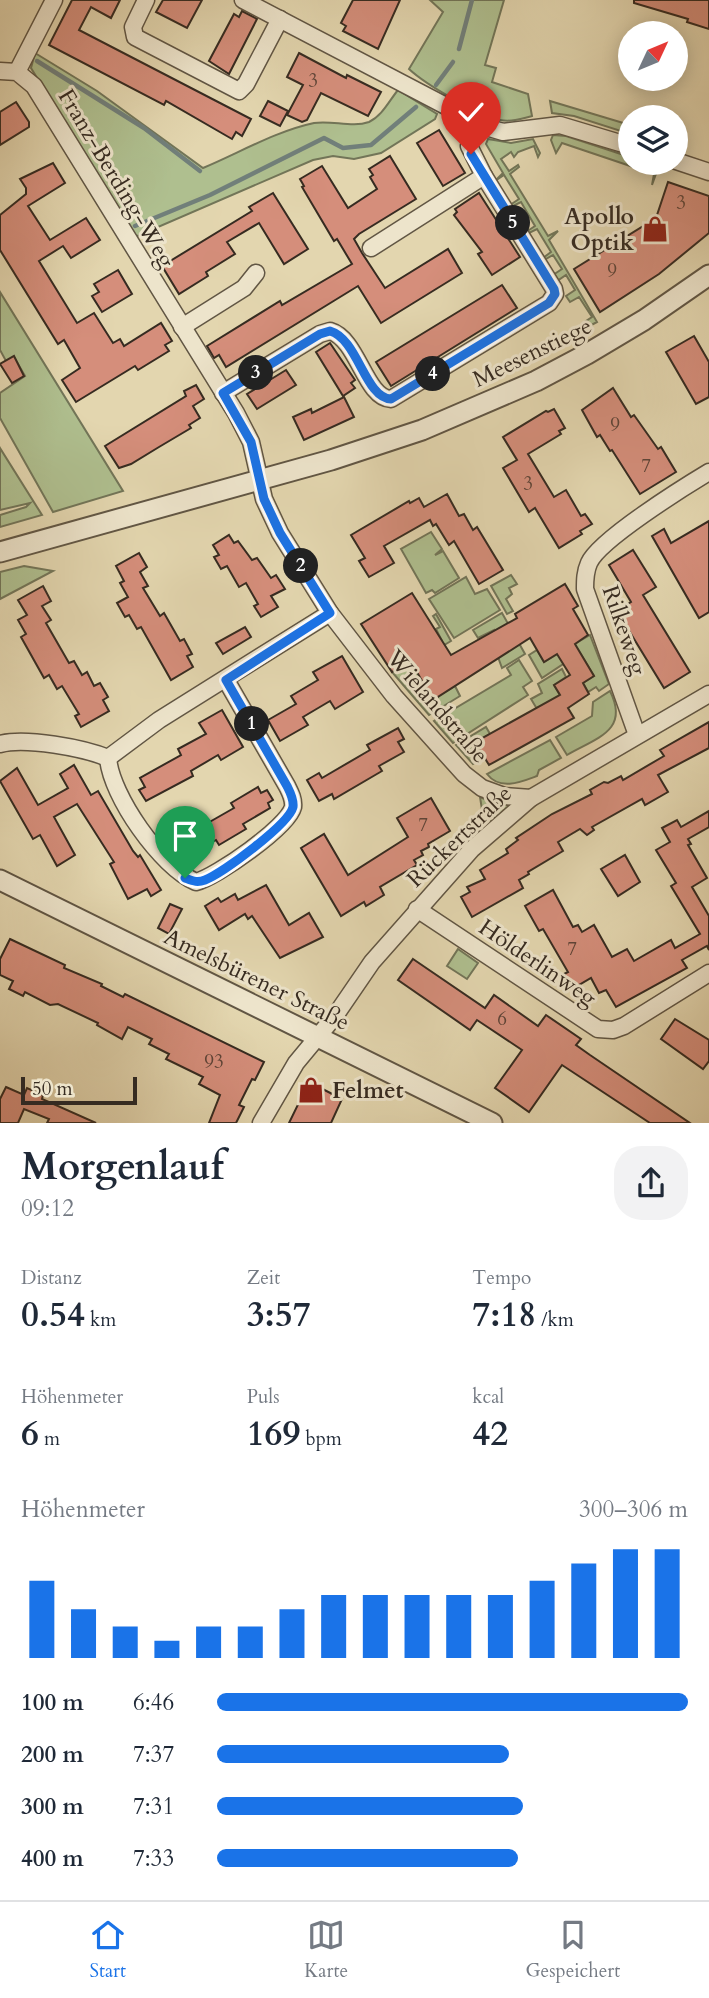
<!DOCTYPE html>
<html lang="de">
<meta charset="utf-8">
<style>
body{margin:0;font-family:Cardo,serif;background:#f2f2f3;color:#1f2937;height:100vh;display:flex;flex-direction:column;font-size:26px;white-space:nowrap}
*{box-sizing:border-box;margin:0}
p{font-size:23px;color:#747a83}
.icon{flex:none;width:38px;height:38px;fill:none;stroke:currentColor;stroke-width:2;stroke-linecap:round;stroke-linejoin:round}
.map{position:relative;height:1123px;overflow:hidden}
.sheet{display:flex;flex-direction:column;background:#fff;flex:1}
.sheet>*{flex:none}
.needle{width:46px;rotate:46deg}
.tools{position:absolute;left:618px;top:21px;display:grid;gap:14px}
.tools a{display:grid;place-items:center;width:70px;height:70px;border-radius:50%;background:#fff;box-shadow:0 4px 18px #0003;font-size:35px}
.scale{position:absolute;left:21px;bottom:18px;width:116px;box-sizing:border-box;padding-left:7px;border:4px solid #362b21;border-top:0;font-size:19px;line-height:24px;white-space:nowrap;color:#362b21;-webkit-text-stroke:5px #ede4cb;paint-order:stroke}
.pin{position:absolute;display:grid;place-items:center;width:60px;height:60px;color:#fff;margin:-72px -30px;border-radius:50% 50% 50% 0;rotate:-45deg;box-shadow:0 0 7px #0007}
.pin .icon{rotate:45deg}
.km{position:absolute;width:35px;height:35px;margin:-18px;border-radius:50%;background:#222;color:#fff;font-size:19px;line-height:35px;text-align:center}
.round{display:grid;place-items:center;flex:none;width:74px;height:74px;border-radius:28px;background:#f2f2f3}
.headline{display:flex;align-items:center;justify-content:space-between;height:119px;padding:0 21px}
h1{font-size:38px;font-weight:700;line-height:52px}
.figures{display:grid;grid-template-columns:repeat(3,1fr);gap:10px;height:119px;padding:7px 21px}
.figures div{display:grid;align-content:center}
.figures b{font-size:35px;font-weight:700}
.figures small{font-size:19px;font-weight:400}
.figures p{font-size:19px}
.chart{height:196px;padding:14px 21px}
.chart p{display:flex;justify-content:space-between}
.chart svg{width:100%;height:126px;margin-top:7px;stroke:#1a73e8;stroke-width:6}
ul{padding:0 21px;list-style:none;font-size:23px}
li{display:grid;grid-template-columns:112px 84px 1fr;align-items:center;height:52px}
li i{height:18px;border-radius:9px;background:#1a73e8}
.tabs{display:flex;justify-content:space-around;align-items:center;height:98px;border-top:2px solid #e0e1e3;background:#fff;font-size:19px;color:#747a83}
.tabs a{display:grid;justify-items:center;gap:4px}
.tabs .on{color:#1a73e8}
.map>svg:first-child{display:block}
.green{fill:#afbf8f;stroke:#727558;stroke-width:2}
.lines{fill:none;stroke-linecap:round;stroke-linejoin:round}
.stream{stroke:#717f7a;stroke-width:4.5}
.building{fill:#d58e7b;stroke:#362b21;stroke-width:2}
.minor-casing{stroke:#615644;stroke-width:19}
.tertiary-casing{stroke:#615644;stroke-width:23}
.minor{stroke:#ede4cb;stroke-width:16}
.tertiary{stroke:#ede4cb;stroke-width:19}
.route-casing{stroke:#fff;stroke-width:14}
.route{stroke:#1a73e8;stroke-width:9}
.labels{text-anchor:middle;stroke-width:6;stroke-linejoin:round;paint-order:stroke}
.number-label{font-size:19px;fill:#5e4438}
.street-label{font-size:23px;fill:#362b21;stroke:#ede4cb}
.poi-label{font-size:23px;font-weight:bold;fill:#362b21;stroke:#ede4cb;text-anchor:end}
</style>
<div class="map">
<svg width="709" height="1123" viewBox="0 0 709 1123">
<rect width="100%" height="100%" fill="#e3d6af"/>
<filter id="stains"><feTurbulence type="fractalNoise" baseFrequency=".00286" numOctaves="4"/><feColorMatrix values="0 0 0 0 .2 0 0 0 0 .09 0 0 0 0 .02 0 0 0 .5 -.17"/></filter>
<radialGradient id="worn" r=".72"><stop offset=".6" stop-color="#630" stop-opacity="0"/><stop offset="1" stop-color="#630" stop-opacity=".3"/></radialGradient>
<g class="green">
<path d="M430,0h74l-19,65 11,3 -4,14 36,12 4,22c-11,3 -21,6 -32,4 -21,-4 -75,-36 -91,-51l34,-57z"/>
<path d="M35,53l62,38 106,77c36,-15 73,-37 111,-45 18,-3 38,5 55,-1 13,-6 20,-21 29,-32l39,24 -2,5 -54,34 -27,6 -21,-3 -20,4 -178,77 -104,-169z"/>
<polygon points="550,101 630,125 630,134 574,116 552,113"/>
<polygon points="553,135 566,136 630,157 630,163 646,163 656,166 655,170 657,171 652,185 654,174 562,143 556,153 551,140"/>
<polygon points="488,139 511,143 533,139 540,153 538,157 534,146 518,152 514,157 511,152 501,159 509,171 518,165 519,167 510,174 548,236 558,231 549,240 597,322 586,328 583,323 592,317 579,297 570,302 566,296 575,290 566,275 557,281 553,275 562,269 553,255 544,260 543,258 551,252 537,229 527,234 526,232 535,226 521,202 511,207 510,205 519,199 504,175 495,181 503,173 486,144"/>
<polygon points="0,292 123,491 53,512 0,418 0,393 25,376 14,357 6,361 0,350"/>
<polygon points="0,448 42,515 0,527 0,515 26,507 30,503 0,510"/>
<polygon points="431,532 442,549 435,555 443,551 459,578 435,593 432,590 426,593 401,549"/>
<polygon points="24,566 53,571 0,599 0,572"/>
<polygon points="511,575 517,584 509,588 512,594 506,599 513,611 507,614 491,586"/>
<polygon points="466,577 475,594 487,589 500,610 454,638 429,599"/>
<polygon points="502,613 525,654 502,668 498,657 494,630 478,638 473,630"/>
<polygon points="436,614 451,641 436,650 421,679 433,699 455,686 460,696 429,715 392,672 442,641 436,629 440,627 433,616"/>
<polygon points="590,635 609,684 599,691 596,687 588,692 583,683 594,676 580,653 542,678 529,655 537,650 544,662"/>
<polygon points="519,660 532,681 523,687 528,695 453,743 434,721 511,675 507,668"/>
<polygon points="562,669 566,677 554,685 561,697 537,709 531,699 542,693 538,684"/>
<path d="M610,691c20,40 -14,47 -43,64l-11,-18 36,-21 1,-14z"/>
<polygon points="486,727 490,734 476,742 484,757 473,764 456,745"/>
<path d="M550,740l11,18 -22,12 -2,6c-16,6 -37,15 -50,-2z"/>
<polygon points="480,797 496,804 514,805 479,836 483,816"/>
<polygon points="458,949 478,963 467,979 447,966"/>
</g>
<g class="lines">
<g class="stream">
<polyline points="459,49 472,0"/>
<polyline points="37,61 144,128 200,171"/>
<polyline points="436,85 453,62"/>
<polyline points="135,226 210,195 324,138 343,148 371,145 416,107"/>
</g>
</g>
<g class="building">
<polygon points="72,0 120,0 111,18 91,7 79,30 251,119 242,136 236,132 232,139 166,101 164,105 49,45"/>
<polygon points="163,0 202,0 187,28 156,12"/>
<polygon points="353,0 400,0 378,49 343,31 346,26 341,23"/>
<polygon points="634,0 709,0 709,29 687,22 688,19 634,3"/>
<polygon points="242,11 257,19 229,74 209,61 234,14 239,17"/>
<polygon points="299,53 346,78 347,75 381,92 368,116 321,93 307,120 302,122 287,115 303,85 287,77"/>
<polygon points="268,101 288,111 280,126 260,116"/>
<polygon points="16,102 29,122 29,127 0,145 0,112"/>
<polygon points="439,130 465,173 443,186 417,143"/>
<polygon points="390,156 416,199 359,234 354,239 362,253 385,288 448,249 462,273 381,323 358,286 226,367 219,355 214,358 207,346 280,301 282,305 352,264 337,239 334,241 302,187 304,186 300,179 322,166 348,208 377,189 370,177 373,175 369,169"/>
<polygon points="53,163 65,183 28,206 50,240 86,218 100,240 71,258 63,246 39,261 77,323 94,313 113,343 120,339 124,346 161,323 172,341 165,345 169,351 138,370 135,366 76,402 62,380 80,368 64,340 58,344 0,250 0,215 26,194 26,188 20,179"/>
<polygon points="668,182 709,196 709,233 659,274 600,312 574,269 656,218"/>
<polygon points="273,193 308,249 284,264 259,223 227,242 235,254 206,272 208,276 179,294 162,266 252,211 249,207"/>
<polygon points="479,193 520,257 492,275 478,254 482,252 454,215 457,212 455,209"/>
<polygon points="118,270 132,294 102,312 92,296 99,292 94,284"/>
<polygon points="502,285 517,308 391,386 376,362"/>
<polygon points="694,336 709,362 709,397 696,404 666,352"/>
<polygon points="330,343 355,380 351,383 355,388 343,396 316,352"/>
<polygon points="14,356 24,376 12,383 0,364"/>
<polygon points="286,370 296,385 257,409 247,394"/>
<polygon points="196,385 204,399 193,406 200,418 189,425 191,428 159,447 131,464 119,468 105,446 186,396 184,391"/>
<polygon points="613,388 631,417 634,415 658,449 661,447 676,472 640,494 612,450 610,451 600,435 597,437 582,410"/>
<polygon points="344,397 354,417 304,440 293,417 311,409 312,413"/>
<polygon points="554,409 565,428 559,431 561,434 528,454 554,497 566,490 581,516 585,514 592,524 580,531 582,534 559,548 535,508 529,512 503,468 517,460 503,437 546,411 548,412"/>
<polygon points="447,494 459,516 464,514 473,530 477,527 503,570 479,584 454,541 449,545 436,524 433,526 430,520 384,546 394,563 369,577 359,561 365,558 351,535 409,501 410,503 419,498 424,507"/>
<polygon points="709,521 709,612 699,618 652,536 664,529 671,543"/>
<polygon points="229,535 234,543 238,541 252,560 257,558 271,578 276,575 285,589 271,596 278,607 261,617 254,606 258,604 246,583 239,587 227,566 221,569 214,557 219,555 213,545"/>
<polygon points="633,550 656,587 643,595 690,672 664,688 617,611 631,602 609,565"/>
<polygon points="139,553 147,567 140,572 148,586 143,588 160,616 164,613 180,641 184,639 192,654 187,656 193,667 171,680 141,627 137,629 129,615 125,617 117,603 128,597 120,583 124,581 116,566"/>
<polygon points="565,584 578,606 573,609 588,635 575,644 594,676 583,683 589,694 568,708 574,718 489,765 475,742 560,695 554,685 570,675 557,654 544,662 530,638 433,700 410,660 392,672 361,624 412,593 451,655 517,618 515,614"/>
<polygon points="43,586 51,601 42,606 51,620 46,623 69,663 74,661 82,675 87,672 94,686 100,683 108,697 103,700 109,711 81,727 75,716 79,714 62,686 57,689 49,675 44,678 21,637 26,634 18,620 27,615 18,600"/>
<polygon points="245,627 251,637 223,654 216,643"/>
<polygon points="342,656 363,692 335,709 330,701 303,717 308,725 280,741 268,720 296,704 291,696 318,680 313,672"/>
<polygon points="222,710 243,747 221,760 218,755 191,771 193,776 146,801 139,790 145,787 140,778 181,755 178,749 206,734 199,723"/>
<polygon points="709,722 709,748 658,775 668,792 645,805 642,799 592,827 594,830 587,835 580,829 558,842 563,851 528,872 529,874 519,880 523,888 472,917 461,897 470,892 467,887 485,879 480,870 508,853 506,849 518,840 516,838 552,814 592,794 590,790 604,782 608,783 621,776 623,780 664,756 660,750"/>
<polygon points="398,728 404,739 398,742 404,752 379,766 382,771 334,799 332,794 319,801 307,780 319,773 322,778 370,750 367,745"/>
<polygon points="74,765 91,795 98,791 133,851 138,857 140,855 161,890 151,896 147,889 128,899 110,864 114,862 77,804 54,817 75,855 57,866 40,835 33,839 0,781 17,768 38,805 68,788 60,774"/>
<polygon points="258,787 261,793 267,790 273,800 268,803 270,808 243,824 246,829 219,845 216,840 188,856 183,847 177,850 171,840 176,835 203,819 206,824 234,808 231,803"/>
<polygon points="431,798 450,831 428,844 429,847 421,851 423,855 414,860 417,865 380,887 384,895 366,906 364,902 341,916 301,848 324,834 348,875 408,837 397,818"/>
<polygon points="709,811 709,827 688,839 691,844 688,845 707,878 692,887 709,916 709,950 707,946 682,960 687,968 616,1007 606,990 599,993 591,978 572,989 564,974 568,972 543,929 539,931 525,906 553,890 573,927 578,925 582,932 594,925 612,957 627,949 634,961 671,940 675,948 700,934 671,886 676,883 656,850 670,842 662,828 677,820 681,827"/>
<polygon points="625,855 640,882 618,896 601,869"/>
<polygon points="266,885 289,925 309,913 323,937 280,958 252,916 248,919 245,914 219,930 205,906 218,898 221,902 235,894 238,900"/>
<polygon points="170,904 182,909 169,934 158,928"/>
<polygon points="10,939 65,965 64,968 102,984 101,986 123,997 125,994 264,1062 255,1080 252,1079 239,1105 244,1107 236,1123 209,1123 220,1095 199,1084 203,1077 166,1059 169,1054 149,1044 152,1039 128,1027 122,1039 97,1025 98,1023 58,1004 50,1005 25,992 23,996 9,989 13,981 0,975 0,959"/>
<polygon points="413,959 485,1008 494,995 538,1026 546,1015 581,1039 576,1045 590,1055 690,1123 650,1123 562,1065 529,1112 495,1088 522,1050 477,1020 470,1030 398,980"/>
<polygon points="675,1019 709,1040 709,1061 703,1069 661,1039"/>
<polygon points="309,1082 342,1099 331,1123 289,1123"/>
<polygon points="6,1087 24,1095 27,1088 43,1095 42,1099 96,1123 47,1123 49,1119 24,1109 18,1123 0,1123 0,1099"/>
</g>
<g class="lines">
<g class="minor-casing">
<g id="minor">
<polyline points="146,0 133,27 135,37 239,91 246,84 280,19"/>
<polyline points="243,0 486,127 503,132 560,125 630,146"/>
<polyline points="0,71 17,72 34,86 236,413 251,442 264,499 280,533 330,613 394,696 464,774 482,788 504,796 531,798"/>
<polyline points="17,72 54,0"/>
<polyline points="676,161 709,172"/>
<polyline points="371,248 484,176 469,146 477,123"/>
<polyline points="182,327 244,288 256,273"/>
<path d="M223,393l97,-59 10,-3c28,8 35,67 61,68l158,-96 6,-9 -1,-5 -70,-113"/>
<path d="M637,735l-52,-146c0,-9 0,-17 4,-26 10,-23 95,-76 120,-91"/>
<path d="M0,744c25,-7 84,4 108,14l51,-38 171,-107"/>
<path d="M108,758c3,38 53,109 88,124 20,-5 92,-55 97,-75 1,-8 -3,-15 -6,-21l-61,-106"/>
<polyline points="417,909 598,1029 613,1030 624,1026 709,973"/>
<polyline points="261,1123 296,1063 335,1016 372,962 472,849 531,798 709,694"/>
</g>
</g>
<g class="tertiary-casing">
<g id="tertiary">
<polyline points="0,552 331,460 422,430 536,381 587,354 644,320 709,275"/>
<polyline points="0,880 492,1123"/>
</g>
</g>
<use href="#minor" class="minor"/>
<use href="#tertiary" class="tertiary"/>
</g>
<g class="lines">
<g class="route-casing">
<path id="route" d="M185,878c8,3 12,5 20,2 18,-7 84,-56 88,-73 1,-8 -3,-15 -6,-21l-61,-106 104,-67 -50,-80 -16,-34 -13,-57 -28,-49 97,-59 10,-3c28,8 35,67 61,68l158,-96 6,-9 -1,-5 -83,-135"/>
</g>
<use href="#route" class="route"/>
</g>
<defs>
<g id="shop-bare" transform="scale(2.1)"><path d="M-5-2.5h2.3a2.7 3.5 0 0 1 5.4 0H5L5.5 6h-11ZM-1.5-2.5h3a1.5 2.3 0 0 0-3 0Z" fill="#8f2418" stroke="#ede4cb" stroke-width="2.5" paint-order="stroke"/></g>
</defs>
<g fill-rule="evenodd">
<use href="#shop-bare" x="655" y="229"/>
<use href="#shop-bare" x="311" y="1090"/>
</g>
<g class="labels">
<g class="number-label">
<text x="313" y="87">3</text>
<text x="681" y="209">3</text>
<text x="612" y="277">9</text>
<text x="615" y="431">9</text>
<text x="646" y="472">7</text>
<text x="528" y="490">3</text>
<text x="423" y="831">7</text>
<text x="572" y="955">7</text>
<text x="502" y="1025">6</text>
<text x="214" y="1068">93</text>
</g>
<g class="street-label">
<text transform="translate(117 178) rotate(59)" y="8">Franz-Berding-Weg</text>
<text transform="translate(532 352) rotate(-26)" y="8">Meesenstiege</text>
<text transform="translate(625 630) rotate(71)" y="8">Rilkeweg</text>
<text transform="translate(438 706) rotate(49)" y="8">Wielandstraße</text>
<text transform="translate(459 836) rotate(-44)" y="8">Rückertstraße</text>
<text transform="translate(538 962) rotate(34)" y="8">Hölderlinweg</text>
<text transform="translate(257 979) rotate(26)" y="8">Amelsbürener Straße</text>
</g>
<g class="poi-label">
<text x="634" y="224">Apollo<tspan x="634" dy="26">Optik</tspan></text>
<text x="332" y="1098" text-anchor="start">Felmet</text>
</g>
</g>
<rect width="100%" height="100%" filter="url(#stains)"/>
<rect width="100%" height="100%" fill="url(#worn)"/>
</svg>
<div class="tools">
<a><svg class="needle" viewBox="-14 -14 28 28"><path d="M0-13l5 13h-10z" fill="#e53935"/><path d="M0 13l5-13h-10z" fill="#747a83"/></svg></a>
<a><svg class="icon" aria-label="layers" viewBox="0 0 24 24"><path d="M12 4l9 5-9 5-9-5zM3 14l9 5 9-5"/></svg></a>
</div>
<div class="scale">50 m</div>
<div class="pin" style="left:185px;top:878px;background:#1e9e55"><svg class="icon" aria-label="arrive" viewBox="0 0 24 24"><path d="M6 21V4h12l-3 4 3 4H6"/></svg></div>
<div class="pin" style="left:471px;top:154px;background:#d93025"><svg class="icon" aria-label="check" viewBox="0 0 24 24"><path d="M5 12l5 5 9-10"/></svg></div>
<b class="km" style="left:252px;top:724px">1</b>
<b class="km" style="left:301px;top:566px">2</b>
<b class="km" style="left:256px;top:373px">3</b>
<b class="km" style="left:433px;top:374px">4</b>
<b class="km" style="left:513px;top:223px">5</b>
</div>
<section class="sheet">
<div class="headline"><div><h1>Morgenlauf</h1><p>09:12</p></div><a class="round"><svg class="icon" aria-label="share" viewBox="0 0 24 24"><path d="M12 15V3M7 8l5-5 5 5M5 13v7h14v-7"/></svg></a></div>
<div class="figures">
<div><p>Distanz</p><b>0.54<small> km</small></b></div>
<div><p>Zeit</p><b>3:57</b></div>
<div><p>Tempo</p><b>7:18<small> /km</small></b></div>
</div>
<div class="figures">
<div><p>Höhenmeter</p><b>6<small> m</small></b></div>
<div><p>Puls</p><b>169<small> bpm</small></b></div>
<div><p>kcal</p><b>42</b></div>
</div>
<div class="chart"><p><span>Höhenmeter</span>300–306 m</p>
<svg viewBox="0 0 160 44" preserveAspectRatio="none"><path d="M5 44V17M15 44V27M25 44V33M35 44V38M45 44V33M55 44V33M65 44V27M75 44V22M85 44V22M95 44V22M105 44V22M115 44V22M125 44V17M135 44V11M145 44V6M155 44V6"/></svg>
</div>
<ul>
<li><b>100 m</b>6:46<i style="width:100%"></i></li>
<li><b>200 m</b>7:37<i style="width:62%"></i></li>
<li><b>300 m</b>7:31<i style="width:65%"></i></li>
<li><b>400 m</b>7:33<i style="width:64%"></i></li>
</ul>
</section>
<nav class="tabs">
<a class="on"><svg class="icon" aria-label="home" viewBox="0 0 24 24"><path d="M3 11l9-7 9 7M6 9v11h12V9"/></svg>Start</a>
<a><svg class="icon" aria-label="map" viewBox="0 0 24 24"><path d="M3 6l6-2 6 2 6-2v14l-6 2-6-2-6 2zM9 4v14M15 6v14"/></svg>Karte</a>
<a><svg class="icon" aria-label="saved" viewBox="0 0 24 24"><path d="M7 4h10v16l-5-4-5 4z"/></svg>Gespeichert</a>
</nav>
